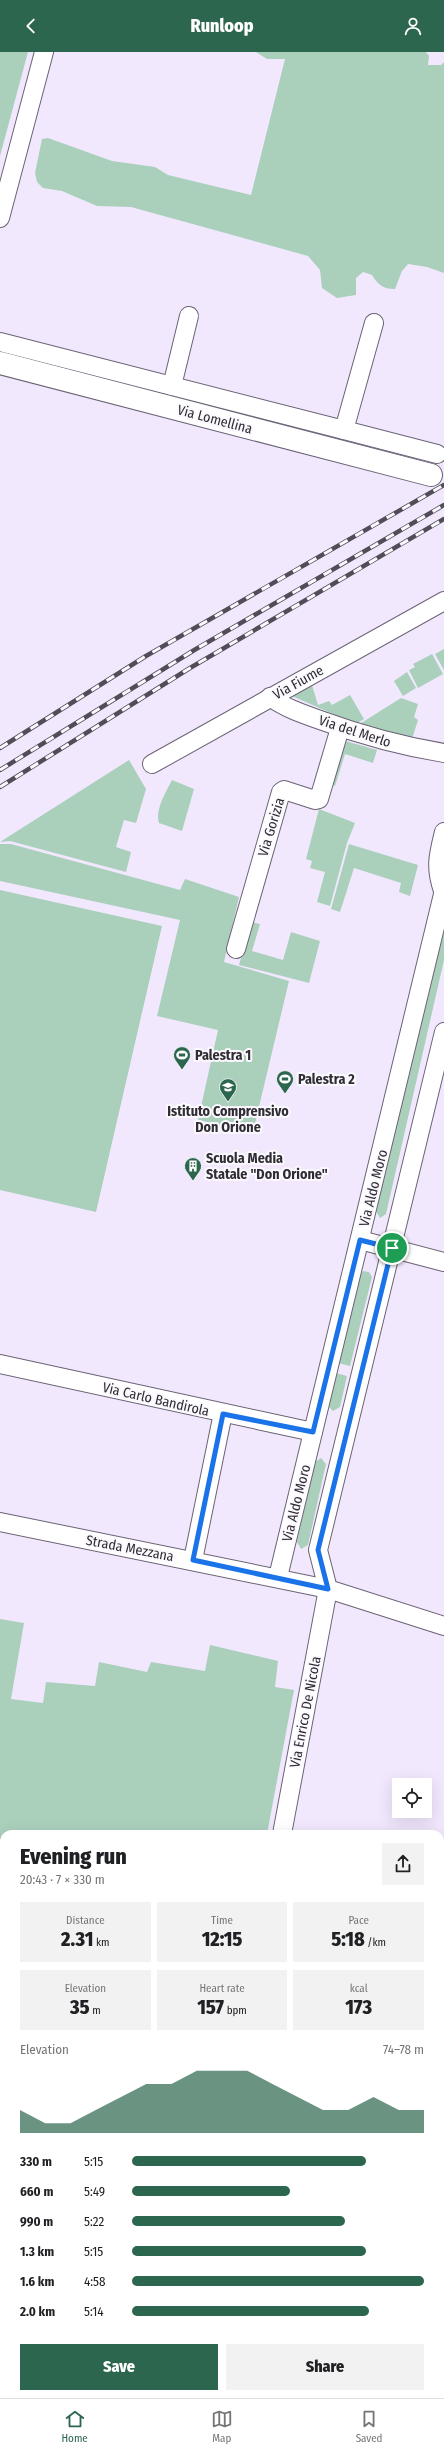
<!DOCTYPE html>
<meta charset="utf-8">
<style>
body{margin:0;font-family:"Fira Sans Condensed",sans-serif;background:#f2f2f2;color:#202124;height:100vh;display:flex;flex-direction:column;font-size:15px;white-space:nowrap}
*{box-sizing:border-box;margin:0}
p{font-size:13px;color:#757577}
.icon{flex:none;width:22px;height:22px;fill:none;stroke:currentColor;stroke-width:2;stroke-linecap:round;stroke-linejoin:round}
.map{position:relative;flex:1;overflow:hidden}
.panel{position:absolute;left:0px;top:1778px;width:444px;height:568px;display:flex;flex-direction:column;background:#fff;border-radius:12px 12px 0 0;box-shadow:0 4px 16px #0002}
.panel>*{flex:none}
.fabs{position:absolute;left:392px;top:1726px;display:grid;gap:8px}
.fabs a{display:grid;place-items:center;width:40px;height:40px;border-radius:0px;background:#fff;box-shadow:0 4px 16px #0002;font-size:20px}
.pin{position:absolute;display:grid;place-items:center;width:34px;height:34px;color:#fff;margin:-17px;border:2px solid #fff;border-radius:50%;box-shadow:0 1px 4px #0007}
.round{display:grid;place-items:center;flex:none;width:42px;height:42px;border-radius:0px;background:#f2f2f2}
.headline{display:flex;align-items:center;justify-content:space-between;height:68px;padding:0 20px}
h1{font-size:22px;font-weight:800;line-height:30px}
.stats{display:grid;grid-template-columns:repeat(3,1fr);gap:6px;height:68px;padding:4px 20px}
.stats div{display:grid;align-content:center;border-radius:0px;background:#f2f2f2;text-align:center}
.stats b{font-size:20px;font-weight:800}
.stats small{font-size:11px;font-weight:400}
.stats p{font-size:11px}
.chart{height:112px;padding:8px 20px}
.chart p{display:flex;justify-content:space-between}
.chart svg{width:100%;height:72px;margin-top:4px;fill:#2d664e;opacity:.7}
.action{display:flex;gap:8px;margin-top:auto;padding:8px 20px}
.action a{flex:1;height:46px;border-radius:0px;background:#2d664e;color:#fff;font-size:16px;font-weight:800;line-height:46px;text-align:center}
.action a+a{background:#f2f2f2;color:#202124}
ul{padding:0 20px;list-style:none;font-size:13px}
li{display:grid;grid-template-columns:64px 48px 1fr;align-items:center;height:30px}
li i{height:10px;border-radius:5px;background:#2d664e}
header{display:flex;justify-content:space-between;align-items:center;height:52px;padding:0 20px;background:#2d664e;color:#fff;font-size:18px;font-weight:800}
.tabs{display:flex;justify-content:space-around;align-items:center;height:56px;border-top:1px solid #e0e0e0;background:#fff;font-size:11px;color:#757577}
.tabs a{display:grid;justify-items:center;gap:2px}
.tabs .current{color:#2d664e}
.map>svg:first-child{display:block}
.green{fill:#aad0bc}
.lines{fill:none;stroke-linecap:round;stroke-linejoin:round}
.minor-casing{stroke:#6b6275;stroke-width:20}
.secondary-casing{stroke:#6b6275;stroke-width:24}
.minor{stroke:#fff;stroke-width:18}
.secondary{stroke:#fff;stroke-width:22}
.rail-casing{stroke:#514c57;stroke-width:4.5}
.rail{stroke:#fbf9fe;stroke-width:3;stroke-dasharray:9;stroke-linecap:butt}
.route-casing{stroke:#fff;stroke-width:8}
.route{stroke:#1a73e8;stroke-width:5}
.labels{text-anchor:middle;stroke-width:4;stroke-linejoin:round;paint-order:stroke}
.street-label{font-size:14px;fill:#302c34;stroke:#fbf9fe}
.poi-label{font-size:14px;font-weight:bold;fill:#302c34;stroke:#fbf9fe;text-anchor:start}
</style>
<header><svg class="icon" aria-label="back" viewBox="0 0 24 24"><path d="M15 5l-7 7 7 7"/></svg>Runloop<svg class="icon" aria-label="person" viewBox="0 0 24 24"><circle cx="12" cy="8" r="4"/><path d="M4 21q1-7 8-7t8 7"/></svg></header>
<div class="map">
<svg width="444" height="2346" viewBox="0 0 444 2346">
<rect width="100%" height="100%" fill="#f2e8fe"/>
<g class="green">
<polygon points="0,0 28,0 0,104"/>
<path d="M256,0h170l3,4 -1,9h13l3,-3v211l-17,-6 -19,-3 -6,7 -7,18c-12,0 -17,-4 -23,-14l-9,-3 -7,6v17l-19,3 -15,-10 -2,-18 -12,-14 -177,-49 -34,-1 -35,-15 -19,-3 -6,-6 -2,-9 7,-34 6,-1 64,23 43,6 13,8 83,20 34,-136h-18z"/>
<polygon points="444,597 444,618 435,602"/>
<polygon points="432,602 443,622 418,636 409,618 415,615 413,612"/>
<polygon points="407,620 416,636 403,644 394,629"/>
<polygon points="312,633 318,653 329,649 332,653 350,643 364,667 356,672 292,644"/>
<polygon points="401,646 418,652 414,665 418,668 412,687 358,673"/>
<polygon points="342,688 377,698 373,711 345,702 335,734 330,732"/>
<polygon points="129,708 146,737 136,771 124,768 116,795 131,800 126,820 10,789 0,790"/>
<path d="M172,728l22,9 -12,42 -23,-8c-4,-14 7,-31 13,-43z"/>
<polygon points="319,757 355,771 347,791 330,854 317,850 325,820 310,816 312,809 306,807"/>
<polygon points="0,792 11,792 180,838 185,827 239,845 224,910 289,929 253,1080 198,1068 218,978 157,964 180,868 0,829"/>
<polygon points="349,792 418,813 410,844 399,840 401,831 354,816 340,860 331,857"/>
<polygon points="0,838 162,874 96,1160 0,1138"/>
<polygon points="444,864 444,908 386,1162 380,1166 376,1159"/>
<polygon points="251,870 260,872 252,899 283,908 291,880 320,889 309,931 239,913"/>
<polygon points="363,1219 369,1220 372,1225 350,1314 338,1311 360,1222"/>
<polygon points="336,1321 347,1324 340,1355 333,1359 328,1354"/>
<polygon points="321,1406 326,1412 308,1493 301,1497 297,1490 315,1410"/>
<polygon points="0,1567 24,1571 11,1647 43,1651 46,1630 95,1634 99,1610 147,1620 151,1610 205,1619 210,1593 278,1609 275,1635 294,1638 267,1782 4,1782 4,1988 0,1987"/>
<polygon points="281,2342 314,2342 315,2346 282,2346"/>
</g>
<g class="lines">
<g class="minor-casing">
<g id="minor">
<polyline points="0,166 44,0"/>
<polyline points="0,290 344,378 374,271"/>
<polyline points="172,334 189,264"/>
<polyline points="344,378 437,402"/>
<path d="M270,645c15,11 33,17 50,23 41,15 81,26 124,33"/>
<polyline points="152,712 444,549"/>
<path d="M443,839c-8,-24 -5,-35 1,-59"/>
<polyline points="236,897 281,740 284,738 315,748 319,747 340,676"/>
<polyline points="360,1188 444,1210"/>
<polyline points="0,1312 313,1380"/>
<polyline points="0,1470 328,1537 444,1574"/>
<polyline points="193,1508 223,1361"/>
<polyline points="278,1525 444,838"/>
<polyline points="282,1782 328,1537 318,1498 444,980"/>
<polyline points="440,1917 444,1917"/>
<polyline points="0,2240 4,2241"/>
<polyline points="440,2313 444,2314"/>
<polyline points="104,2346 105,2342"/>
</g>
</g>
<g class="secondary-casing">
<polyline id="secondary" points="0,311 431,423"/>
</g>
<use href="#minor" class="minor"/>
<use href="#secondary" class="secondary"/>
<g class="rail-casing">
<g id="rail">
<polyline points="0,696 146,604 444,433"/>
<polyline points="0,718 196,597 444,453"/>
<polyline points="0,735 190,616 444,467"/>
</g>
</g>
<use href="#rail" class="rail"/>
</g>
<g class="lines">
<g class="route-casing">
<polygon id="route" points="360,1188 392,1196 318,1498 328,1537 193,1508 223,1362 313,1380"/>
</g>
<use href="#route" class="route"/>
</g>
<defs>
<g id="stadium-pin" transform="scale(0.9)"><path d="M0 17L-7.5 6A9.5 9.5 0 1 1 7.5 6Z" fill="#2d664e" stroke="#fbf9fe"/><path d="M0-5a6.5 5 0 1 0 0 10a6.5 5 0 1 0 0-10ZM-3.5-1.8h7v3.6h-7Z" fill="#fff"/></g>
<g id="school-pin" transform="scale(0.9)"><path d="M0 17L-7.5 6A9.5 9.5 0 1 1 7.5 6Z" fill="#2d664e" stroke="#fbf9fe"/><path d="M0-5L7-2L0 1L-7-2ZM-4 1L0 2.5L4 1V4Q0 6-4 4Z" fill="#fff"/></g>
<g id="building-pin" transform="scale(0.9)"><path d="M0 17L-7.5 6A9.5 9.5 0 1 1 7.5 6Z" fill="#2d664e" stroke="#fbf9fe"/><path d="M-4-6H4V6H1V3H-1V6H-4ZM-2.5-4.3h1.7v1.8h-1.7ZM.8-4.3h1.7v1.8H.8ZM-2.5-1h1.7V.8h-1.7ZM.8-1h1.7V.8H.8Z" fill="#fff"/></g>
</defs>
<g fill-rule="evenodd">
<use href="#stadium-pin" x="182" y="1003"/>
<use href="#stadium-pin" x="285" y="1027"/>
<use href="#school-pin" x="228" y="1035"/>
<use href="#building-pin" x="193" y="1114"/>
</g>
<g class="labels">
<g class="street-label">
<text transform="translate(215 367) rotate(15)" y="5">Via Lomellina</text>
<text transform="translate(298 630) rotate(-29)" y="5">Via Fiume</text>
<text transform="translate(355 679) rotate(18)" y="5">Via del Merlo</text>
<text transform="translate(271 775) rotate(-73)" y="5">Via Gorizia</text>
<text transform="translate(373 1136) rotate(-76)" y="5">Via Aldo Moro</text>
<text transform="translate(156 1347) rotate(13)" y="5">Via Carlo Bandirola</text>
<text transform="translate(296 1451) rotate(-76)" y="5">Via Aldo Moro</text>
<text transform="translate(130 1496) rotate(11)" y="5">Strada Mezzana</text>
<text transform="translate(305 1660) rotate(-79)" y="5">Via Enrico De Nicola</text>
</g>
<g class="poi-label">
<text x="195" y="1008">Palestra 1</text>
<text x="298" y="1032">Palestra 2</text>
<text x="228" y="1064" text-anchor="middle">Istituto Comprensivo<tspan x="228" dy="16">Don Orione</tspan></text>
<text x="206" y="1111">Scuola Media<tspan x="206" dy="16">Statale "Don Orione"</tspan></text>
</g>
</g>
</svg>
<div class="fabs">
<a><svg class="icon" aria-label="locate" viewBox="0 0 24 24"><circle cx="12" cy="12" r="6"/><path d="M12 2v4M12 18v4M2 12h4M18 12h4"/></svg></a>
</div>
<div class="pin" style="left:392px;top:1196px;background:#1e9e55"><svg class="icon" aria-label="arrive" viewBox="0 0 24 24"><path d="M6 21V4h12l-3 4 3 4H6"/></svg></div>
<section class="panel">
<div class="headline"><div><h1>Evening run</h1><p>20:43 · 7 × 330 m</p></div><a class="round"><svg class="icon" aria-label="share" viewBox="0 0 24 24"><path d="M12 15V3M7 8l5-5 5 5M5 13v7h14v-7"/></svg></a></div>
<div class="stats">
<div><p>Distance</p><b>2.31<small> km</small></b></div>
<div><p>Time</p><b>12:15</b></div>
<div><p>Pace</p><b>5:18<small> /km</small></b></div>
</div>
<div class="stats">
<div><p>Elevation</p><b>35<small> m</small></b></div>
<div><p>Heart rate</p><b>157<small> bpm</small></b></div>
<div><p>kcal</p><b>173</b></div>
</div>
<div class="chart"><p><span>Elevation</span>74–78 m</p>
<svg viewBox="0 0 160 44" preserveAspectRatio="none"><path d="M0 44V30L10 38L20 38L30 30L40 22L50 14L60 14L70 6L80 6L90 6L100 14L110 22L120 30L130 30L140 22L150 30L160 30V44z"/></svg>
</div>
<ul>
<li><b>330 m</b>5:15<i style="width:80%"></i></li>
<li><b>660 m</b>5:49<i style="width:54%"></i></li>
<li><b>990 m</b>5:22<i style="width:73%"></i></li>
<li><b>1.3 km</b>5:15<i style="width:80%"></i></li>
<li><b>1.6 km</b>4:58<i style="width:100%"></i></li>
<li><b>2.0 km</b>5:14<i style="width:81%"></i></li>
</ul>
<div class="action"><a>Save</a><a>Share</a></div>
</section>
</div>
<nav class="tabs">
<a class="current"><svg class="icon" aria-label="home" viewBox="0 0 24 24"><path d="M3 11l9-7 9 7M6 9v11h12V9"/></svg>Home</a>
<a><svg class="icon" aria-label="map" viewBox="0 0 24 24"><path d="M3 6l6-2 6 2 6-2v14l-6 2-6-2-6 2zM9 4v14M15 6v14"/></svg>Map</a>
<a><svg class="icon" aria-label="saved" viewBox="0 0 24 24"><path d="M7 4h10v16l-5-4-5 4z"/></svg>Saved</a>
</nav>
